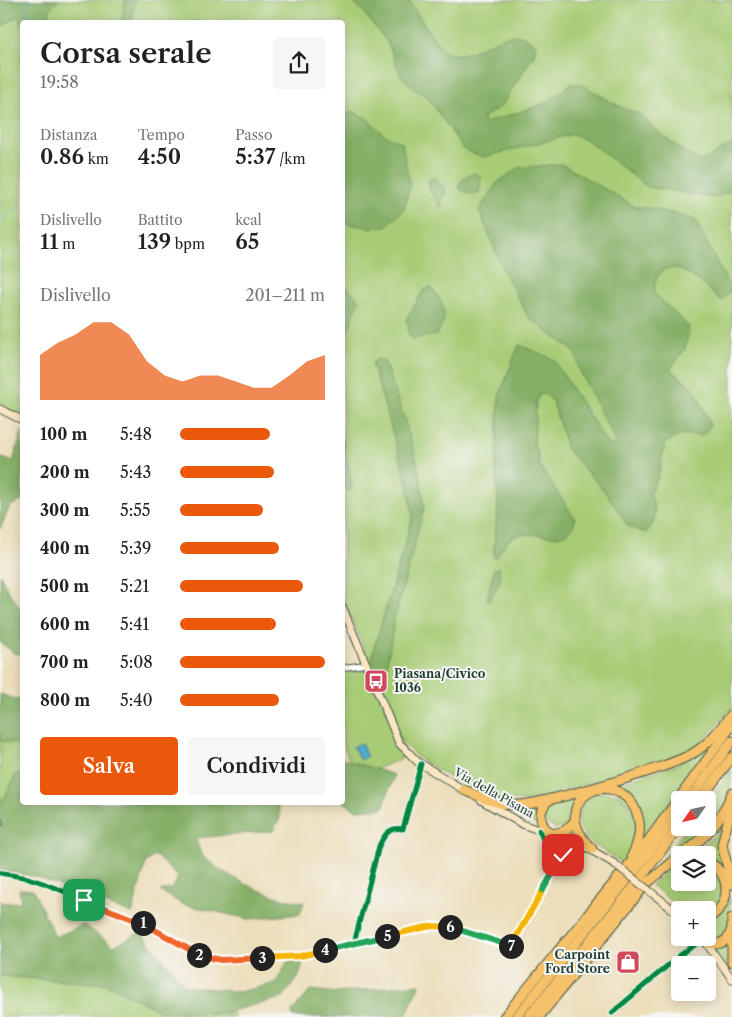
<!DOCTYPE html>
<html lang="it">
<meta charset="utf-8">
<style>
body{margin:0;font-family:"Libre Caslon Text",serif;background:#f6f6f6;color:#222;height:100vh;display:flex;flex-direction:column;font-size:19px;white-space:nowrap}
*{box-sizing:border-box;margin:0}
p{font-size:16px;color:#767676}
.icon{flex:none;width:28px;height:28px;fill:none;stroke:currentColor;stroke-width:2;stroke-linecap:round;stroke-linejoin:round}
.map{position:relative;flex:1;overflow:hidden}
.panel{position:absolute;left:20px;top:20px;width:325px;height:785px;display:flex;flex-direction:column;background:#fff;border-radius:5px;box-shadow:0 2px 12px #0003}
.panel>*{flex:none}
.needle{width:32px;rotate:236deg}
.tools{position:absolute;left:671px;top:791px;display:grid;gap:10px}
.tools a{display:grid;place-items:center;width:45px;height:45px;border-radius:5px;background:#fff;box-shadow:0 2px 12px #0003;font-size:25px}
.pin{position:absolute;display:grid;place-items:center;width:42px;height:42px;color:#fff;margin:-21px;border-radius:10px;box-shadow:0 2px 8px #0006}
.km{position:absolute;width:25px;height:25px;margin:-12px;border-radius:50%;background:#222;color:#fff;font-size:14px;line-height:25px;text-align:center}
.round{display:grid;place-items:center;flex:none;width:52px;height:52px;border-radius:5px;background:#f6f6f6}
.headline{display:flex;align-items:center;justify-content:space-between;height:85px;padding:0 20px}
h1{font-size:28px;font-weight:600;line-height:38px}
.stats{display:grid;grid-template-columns:repeat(3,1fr);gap:8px;height:85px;padding:5px 20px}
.stats div{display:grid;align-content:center}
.stats b{font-size:21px;font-weight:600}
.stats small{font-size:14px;font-weight:400}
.stats p{font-size:14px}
.chart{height:140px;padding:10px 20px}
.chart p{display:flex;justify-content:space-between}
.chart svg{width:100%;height:90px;margin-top:5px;fill:#ea580c;opacity:.7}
.button{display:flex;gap:10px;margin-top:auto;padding:10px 20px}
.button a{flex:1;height:58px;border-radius:5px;background:#ea580c;color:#fff;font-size:20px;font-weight:600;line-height:58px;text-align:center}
.button a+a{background:#f6f6f6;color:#222}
ul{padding:0 20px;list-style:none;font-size:16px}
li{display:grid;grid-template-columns:80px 60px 1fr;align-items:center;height:38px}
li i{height:12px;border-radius:6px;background:#ea580c}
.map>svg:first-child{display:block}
.green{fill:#a8cc76;stroke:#648455}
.forest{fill:#86b067;stroke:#52764e}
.water{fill:#52abcf;stroke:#387482}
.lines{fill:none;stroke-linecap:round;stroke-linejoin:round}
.stream{stroke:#52abcf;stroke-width:1}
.minor-casing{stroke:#3e5548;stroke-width:7}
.secondary-casing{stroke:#3e5548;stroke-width:9}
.motorway-casing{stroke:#3e5548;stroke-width:11}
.minor{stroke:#fff;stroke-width:5}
.secondary{stroke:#fbe6c4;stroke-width:7}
.motorway{stroke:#f5c16b;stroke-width:9}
.secondary-bridge-casing{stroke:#3e5548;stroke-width:9;stroke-linecap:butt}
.secondary-bridge{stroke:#fbe6c4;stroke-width:7}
.cycleway-casing{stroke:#f6f6f2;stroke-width:8}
.cycleway{stroke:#00873e;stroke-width:5}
.split-1-casing{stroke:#fff;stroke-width:10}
.split-2-casing{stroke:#fff;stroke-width:10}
.split-3-casing{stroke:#fff;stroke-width:10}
.split-4-casing{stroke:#fff;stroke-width:10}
.split-5-casing{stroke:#fff;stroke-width:10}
.split-6-casing{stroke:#fff;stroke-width:10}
.split-7-casing{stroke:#fff;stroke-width:10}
.split-8-casing{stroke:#fff;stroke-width:10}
.split-9-casing{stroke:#fff;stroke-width:10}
.split-1{stroke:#f0652b;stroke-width:6}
.split-2{stroke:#f0652b;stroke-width:6}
.split-3{stroke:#f0652b;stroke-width:6}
.split-4{stroke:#f5b400;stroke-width:6}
.split-5{stroke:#22a559;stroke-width:6}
.split-6{stroke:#f5b400;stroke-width:6}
.split-7{stroke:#22a559;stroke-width:6}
.split-8{stroke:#f5b400;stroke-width:6}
.split-9{stroke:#22a559;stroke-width:6}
.labels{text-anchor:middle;stroke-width:4;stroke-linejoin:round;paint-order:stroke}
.poi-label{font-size:12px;font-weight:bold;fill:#1f3d34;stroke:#f6f6f2;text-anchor:start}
.street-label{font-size:12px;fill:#1f3d34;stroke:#f6f6f2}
</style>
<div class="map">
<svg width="732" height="1017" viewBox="0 0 732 1017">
<rect width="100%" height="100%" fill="#f6f6f2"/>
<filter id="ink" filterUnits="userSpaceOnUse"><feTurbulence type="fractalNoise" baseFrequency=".02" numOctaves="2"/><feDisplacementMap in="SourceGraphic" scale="10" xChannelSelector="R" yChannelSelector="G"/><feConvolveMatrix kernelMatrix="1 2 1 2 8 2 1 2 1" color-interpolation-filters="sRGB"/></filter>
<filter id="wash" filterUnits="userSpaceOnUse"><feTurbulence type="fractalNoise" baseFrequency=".0096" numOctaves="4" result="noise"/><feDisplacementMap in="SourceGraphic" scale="20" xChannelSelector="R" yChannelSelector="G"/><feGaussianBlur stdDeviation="1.12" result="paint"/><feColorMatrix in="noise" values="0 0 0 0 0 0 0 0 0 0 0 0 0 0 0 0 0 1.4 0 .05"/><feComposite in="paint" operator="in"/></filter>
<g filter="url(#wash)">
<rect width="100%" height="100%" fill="#ecdeba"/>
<g class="green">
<polygon points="0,0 732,0 732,708 704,740 677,758 529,801 499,800 468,789 417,757 401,740 352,619 343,603 342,22 22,22 22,416 0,404"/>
<polygon points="343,669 370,670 407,756 357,777 343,745"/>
<polygon points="730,720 641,843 641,815 609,786 681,763"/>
<polygon points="0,737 22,741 22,801 0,802"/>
<path d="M732,769c0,56 -49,75 -84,109l39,-50h21v-27z"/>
<polygon points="588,790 573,810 567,826 555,829 545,822 544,809 548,803"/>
<path d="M601,791l19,5 14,18 3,14 -4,23 -9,13 -34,-22 -12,-16c3,-21 2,-26 23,-35z"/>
<polygon points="542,803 540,826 501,806"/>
<polygon points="722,824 718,849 726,872 718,863 708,858 708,855 688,855 712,838"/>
<polygon points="680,862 680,882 708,882 708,864 724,884 719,906 708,913 708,910 684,910 651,885 674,864"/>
<path d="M730,897c-1,16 2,36 -13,44l-9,-3v-14l19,-19z"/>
<polygon points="730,938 730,970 712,946"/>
<polygon points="82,960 186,1007 211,1014 232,1012 235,1017 0,1017 0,975 38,979"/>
</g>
<g class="forest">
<polygon points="0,0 59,0 51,7 49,13 53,22 22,24 17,16 0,28"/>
<polygon points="125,0 135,0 132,22 122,22"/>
<path d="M350,0h58c11,15 21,34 34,48 21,22 55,-19 81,-12 4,2 9,7 13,9l-2,10 -33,51 -19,12 3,5 62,-20 23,-19h11l43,25 18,6 10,12 36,28 12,6c12,-3 20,-12 32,-17v46l-17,8 -67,-11 -61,-47 -14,-6 -89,23 -12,-4 -9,-5 -37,-53 -10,-5 -15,-14 -13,-33 -26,-33z"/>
<polygon points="353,112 368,119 384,135 402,143 410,186 404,209 386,226 372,228 343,223 343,114"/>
<path d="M561,164l73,42 25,4 36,10 36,70 -9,11c-14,-11 -43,-44 -61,-29 -6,5 -7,14 -7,21l35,34 -4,22 -15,20 25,21 15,35c-9,18 -16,7 -29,10 -5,2 -11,6 -16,8l-7,34 -8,15c4,15 10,30 -5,41l-17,-7 -21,-32 -40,-45 -14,-47 -6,-7 -7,-1 -4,7 -2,44 4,8 1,12 36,54c-6,32 -43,7 -62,18 -9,5 -12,12 -17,21l-3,-2 5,-49 -2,-38 3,-72 20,-52 34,14 55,86 9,-1 -37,-73 -5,-19 -46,-34 -25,-46 -25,-62 18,-27 21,-15z"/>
<path d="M475,173l5,3v15c-7,5 -14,2 -21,-3v-5l9,-8z"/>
<polygon points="434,177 446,189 441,207 429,189 429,180"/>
<polygon points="343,283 359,300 347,333 343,340"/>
<path d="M431,287c13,17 19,29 5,48l-24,4 -5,-8 3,-4 -4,-7 17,-29z"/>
<path d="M378,359l6,2c16,48 37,97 40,147l-30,113 -8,49 -9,1 -5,-12 2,-11 39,-132 -5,-31 -36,-122z"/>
<polygon points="22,431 22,501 10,506 0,529 0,457 13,462"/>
<polygon points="343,438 352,487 349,491 343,485"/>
<polygon points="499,567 500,580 490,600 487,600 494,569"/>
<polygon points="0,574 8,591 22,611 22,653 15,654 0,642"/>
<polygon points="0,694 22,701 22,744 0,741"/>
<polygon points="343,759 394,775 383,808 357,810 343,802"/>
<path d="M22,772v30l256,1 2,15 -7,13 -78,7c3,6 5,16 10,20 20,19 71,43 99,44l-4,12 -51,5 -67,-15 -22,-13 13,-3 5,-11 -23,-22 -9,7 -14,52 -95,-37 -37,-7v-70l4,-1 12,-24z"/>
<polygon points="19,889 33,890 55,937 84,925 114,946 141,932 185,986 239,992 276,983 287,962 304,960 298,978 282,998 223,1013 162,1012 107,984 0,976 0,900 2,903 21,902"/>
<polygon points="420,984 405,1017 293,1017 292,1012 311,990 337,993"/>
</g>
<polygon class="water" points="361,743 367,757 360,760 353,747"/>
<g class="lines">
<g class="stream">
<polyline points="30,0 27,2 29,16 36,22"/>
<polyline points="0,225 13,209 22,207"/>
</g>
</g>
</g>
<g filter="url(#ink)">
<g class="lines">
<g class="minor-casing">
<g id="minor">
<polyline points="342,668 367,664"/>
<polyline points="0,822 0,823"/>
<polyline points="0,873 28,878 43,883 150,926 199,955 221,960 301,955 431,926 447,926 511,946 563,855 544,842 539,830"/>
<path d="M354,943l25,-97c5,-11 11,-20 24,-17l18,-65"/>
<polyline points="612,1013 680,955 704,939"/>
</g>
</g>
<g class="secondary-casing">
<g id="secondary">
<polyline points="0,409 22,420"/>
<polyline points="342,606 399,743 418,762 467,792"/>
<polyline points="481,800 522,824 586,847 615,864"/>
<polyline points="652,893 680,915"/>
<polyline points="704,940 732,979"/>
</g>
</g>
<g class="motorway-casing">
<g id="motorway">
<path d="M464,790c17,7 34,15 52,15 23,1 160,-39 179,-53 15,-9 26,-25 37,-38"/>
<path d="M550,799c-13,11 -12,26 2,35l13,-3 9,-9"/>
<polyline points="689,800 732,741"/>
<polyline points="700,800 732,757"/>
<polyline points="732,804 722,845 732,884"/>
<path d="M592,849c-49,-49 22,-86 44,-38 7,16 3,31 -4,45"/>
<path d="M681,855c27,-19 38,-32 51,-62"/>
<path d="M708,862c24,11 24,44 0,56"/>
<polyline points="626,868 648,841 732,725"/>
<polyline points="633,873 680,812"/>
<polyline points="640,879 680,826"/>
<polyline points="646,884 680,856"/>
<polyline points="732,918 732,962"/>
<path d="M703,938c9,10 24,7 28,-7"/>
<polyline points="504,1017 622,873"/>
<polyline points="516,1017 628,879"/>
<polyline points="528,1017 636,884"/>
<polyline points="539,1017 642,889"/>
</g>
</g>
<use href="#minor" class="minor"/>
<use href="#secondary" class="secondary"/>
<use href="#motorway" class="motorway"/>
<g class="secondary-bridge-casing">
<polyline id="secondary-bridge" points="615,864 652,893"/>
</g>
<use href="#secondary-bridge" class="secondary-bridge"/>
<g class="cycleway-casing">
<g id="cycleway">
<polyline points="0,873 28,878 43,883 150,926 199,955 221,960 301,955 431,926 447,926 511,946 563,855 544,842 539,830"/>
<path d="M354,943l25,-97c5,-11 11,-20 24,-17l18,-65"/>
<polyline points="612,1013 680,955 704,939"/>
</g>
</g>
<use href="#cycleway" class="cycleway"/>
</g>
</g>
<g class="lines" filter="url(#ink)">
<g class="split-1-casing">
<polyline id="split-1" points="84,900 143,923"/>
</g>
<g class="split-2-casing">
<polyline id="split-2" points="143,923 199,955"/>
</g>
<g class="split-3-casing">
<polyline id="split-3" points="199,955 221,960 262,958"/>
</g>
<g class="split-4-casing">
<polyline id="split-4" points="262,958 301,956 325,950"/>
</g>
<g class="split-5-casing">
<polyline id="split-5" points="325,950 387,936"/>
</g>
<g class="split-6-casing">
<polyline id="split-6" points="387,936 431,926 450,927"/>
</g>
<g class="split-7-casing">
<polyline id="split-7" points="450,927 511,946"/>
</g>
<g class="split-8-casing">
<polyline id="split-8" points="511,946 543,890"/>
</g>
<g class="split-9-casing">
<polyline id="split-9" points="543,890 563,855"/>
</g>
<use href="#split-1" class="split-1"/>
<use href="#split-2" class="split-2"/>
<use href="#split-3" class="split-3"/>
<use href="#split-4" class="split-4"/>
<use href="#split-5" class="split-5"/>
<use href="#split-6" class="split-6"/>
<use href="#split-7" class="split-7"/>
<use href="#split-8" class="split-8"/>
<use href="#split-9" class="split-9"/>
</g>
<defs>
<g id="bus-square" transform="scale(1.25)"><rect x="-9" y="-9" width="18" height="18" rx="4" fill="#d1495b" stroke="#f6f6f2"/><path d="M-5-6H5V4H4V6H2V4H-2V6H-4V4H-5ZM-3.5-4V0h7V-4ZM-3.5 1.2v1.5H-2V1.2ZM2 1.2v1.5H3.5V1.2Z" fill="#fff"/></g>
<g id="shop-square" transform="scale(1.25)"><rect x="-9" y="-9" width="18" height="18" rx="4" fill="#d1495b" stroke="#f6f6f2"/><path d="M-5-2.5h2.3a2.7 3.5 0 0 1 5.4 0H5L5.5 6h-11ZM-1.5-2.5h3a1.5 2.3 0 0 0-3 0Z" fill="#fff"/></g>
</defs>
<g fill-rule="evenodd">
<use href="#bus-square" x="376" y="681"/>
<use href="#shop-square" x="628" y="962"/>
</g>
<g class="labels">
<g class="poi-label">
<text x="394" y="678">Piasana/Civico<tspan x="394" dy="14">1036</tspan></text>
<text x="610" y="959" text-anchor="end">Carpoint<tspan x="610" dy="14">Ford Store</tspan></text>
</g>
<g class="street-label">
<text transform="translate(494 793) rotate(29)" y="4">Via della Pisana</text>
</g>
</g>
</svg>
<div class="tools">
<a><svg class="needle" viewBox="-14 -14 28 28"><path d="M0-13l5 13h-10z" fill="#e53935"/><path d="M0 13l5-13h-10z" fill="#767676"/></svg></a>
<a><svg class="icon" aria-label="layers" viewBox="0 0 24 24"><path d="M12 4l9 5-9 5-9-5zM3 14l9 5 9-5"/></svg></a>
<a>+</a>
<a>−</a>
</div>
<div class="pin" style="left:84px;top:900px;background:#1e9e55"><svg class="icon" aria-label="arrive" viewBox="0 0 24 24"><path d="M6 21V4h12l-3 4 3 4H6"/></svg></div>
<div class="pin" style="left:563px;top:855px;background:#d93025"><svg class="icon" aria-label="check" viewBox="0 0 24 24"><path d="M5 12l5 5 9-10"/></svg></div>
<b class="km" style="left:143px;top:923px">1</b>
<b class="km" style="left:199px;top:955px">2</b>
<b class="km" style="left:262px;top:958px">3</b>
<b class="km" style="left:325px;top:950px">4</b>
<b class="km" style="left:387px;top:936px">5</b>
<b class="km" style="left:450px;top:927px">6</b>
<b class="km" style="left:511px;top:946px">7</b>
<section class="panel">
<div class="headline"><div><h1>Corsa serale</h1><p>19:58</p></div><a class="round"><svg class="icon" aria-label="share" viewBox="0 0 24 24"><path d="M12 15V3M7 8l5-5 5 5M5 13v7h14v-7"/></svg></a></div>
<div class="stats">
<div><p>Distanza</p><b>0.86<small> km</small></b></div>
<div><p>Tempo</p><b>4:50</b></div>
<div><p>Passo</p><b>5:37<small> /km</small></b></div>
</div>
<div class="stats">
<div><p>Dislivello</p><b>11<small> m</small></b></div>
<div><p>Battito</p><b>139<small> bpm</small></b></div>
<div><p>kcal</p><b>65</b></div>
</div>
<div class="chart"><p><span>Dislivello</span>201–211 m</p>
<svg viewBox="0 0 160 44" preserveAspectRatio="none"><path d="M0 44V22L10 16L20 12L30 6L40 6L50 12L60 25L70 32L80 35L90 32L100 32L110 35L120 38L130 38L140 32L150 25L160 22V44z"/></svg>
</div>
<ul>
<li><b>100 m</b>5:48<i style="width:62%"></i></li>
<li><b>200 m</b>5:43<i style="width:65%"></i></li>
<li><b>300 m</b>5:55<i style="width:57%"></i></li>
<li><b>400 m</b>5:39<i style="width:68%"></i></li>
<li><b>500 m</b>5:21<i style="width:85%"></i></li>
<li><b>600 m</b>5:41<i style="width:66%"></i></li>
<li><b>700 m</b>5:08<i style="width:100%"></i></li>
<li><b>800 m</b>5:40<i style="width:68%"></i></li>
</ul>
<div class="button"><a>Salva</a><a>Condividi</a></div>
</section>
</div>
